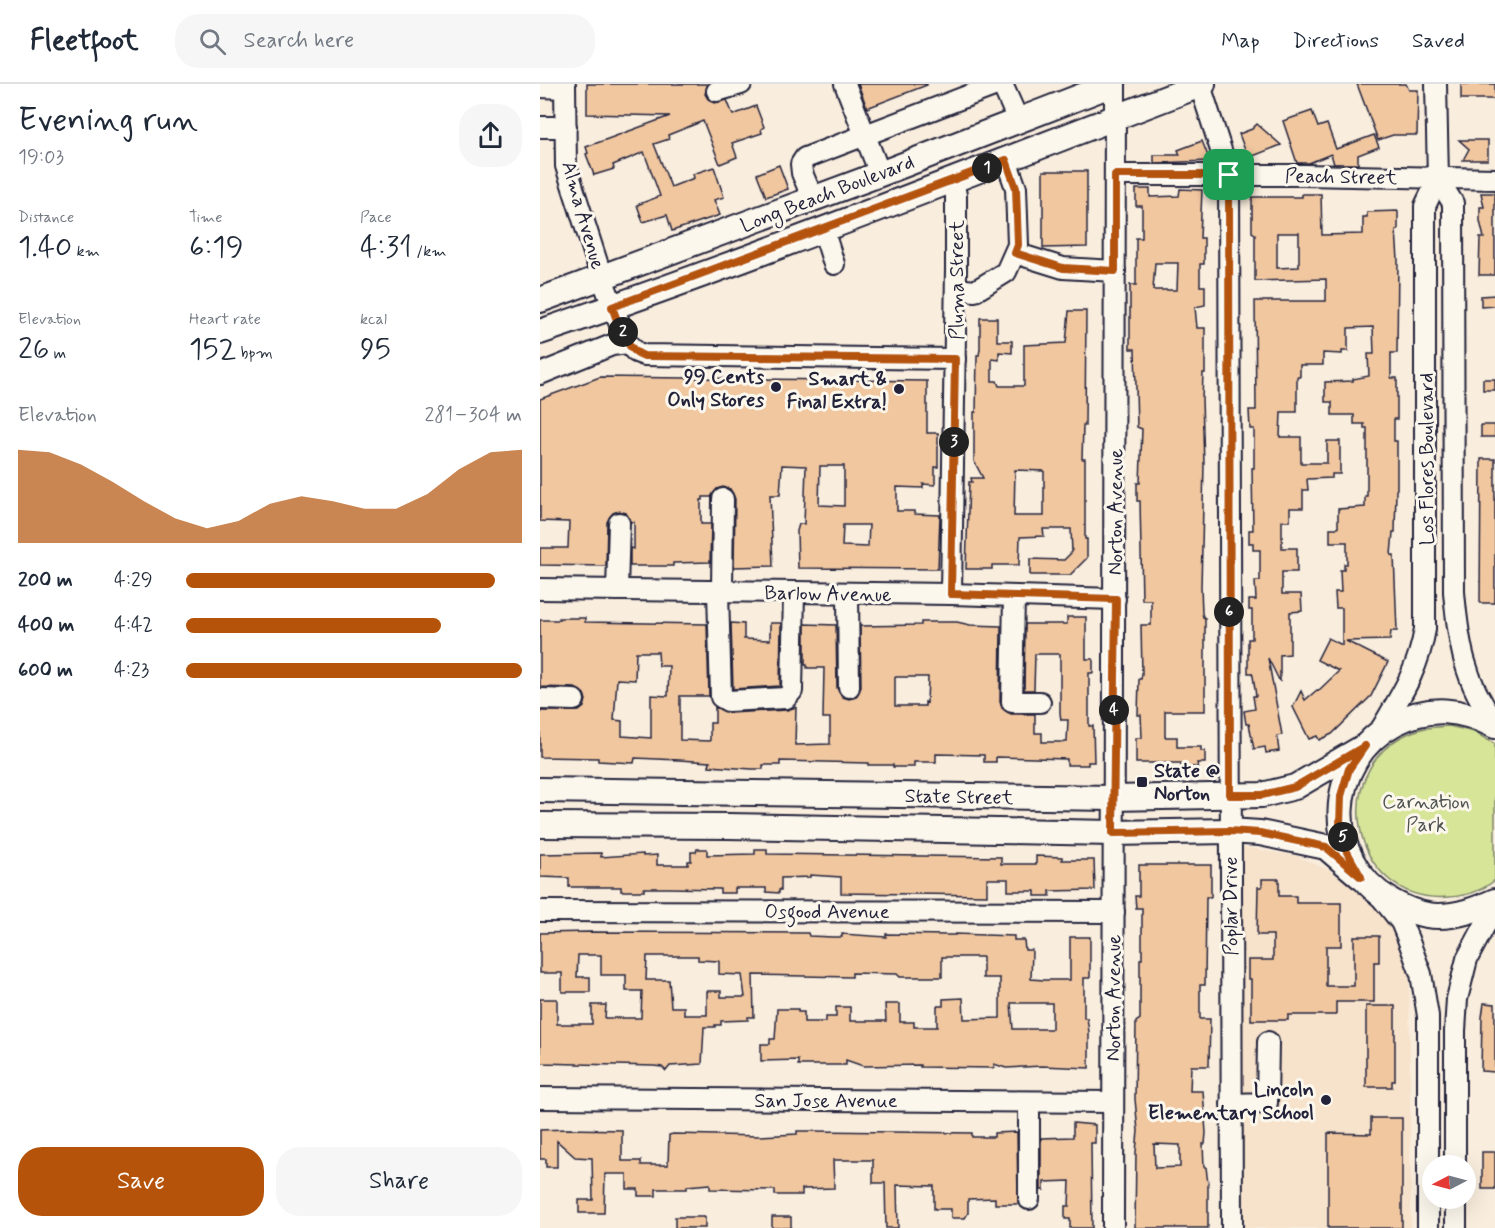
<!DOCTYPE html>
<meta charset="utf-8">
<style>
body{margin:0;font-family:Mynerve,sans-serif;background:#f6f6f7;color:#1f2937;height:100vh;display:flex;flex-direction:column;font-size:22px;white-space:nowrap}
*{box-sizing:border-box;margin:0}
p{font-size:20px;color:#747a83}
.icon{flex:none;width:33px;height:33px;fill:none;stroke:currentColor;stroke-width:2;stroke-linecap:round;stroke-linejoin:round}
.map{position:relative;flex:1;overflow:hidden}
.sheet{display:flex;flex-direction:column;background:#fff;width:540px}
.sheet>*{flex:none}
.needle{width:39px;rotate:264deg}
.buttons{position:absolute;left:882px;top:1071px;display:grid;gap:12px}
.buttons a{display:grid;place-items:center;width:54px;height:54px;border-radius:50%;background:#fff;box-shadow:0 6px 24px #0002;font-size:30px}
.pin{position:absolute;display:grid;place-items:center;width:51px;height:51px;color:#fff;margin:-26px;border-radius:12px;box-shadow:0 3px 9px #0006}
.km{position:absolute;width:30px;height:30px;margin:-15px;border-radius:50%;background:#222;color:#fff;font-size:16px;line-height:30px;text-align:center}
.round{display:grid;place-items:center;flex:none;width:63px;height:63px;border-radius:24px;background:#f6f6f7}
.summary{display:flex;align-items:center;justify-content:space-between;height:102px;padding:0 18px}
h1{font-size:33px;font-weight:600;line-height:45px}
.figures{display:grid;grid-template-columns:repeat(3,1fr);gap:9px;height:102px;padding:6px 18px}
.figures div{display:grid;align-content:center}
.figures b{font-size:30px;font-weight:600}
.figures small{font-size:16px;font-weight:400}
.figures p{font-size:16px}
.chart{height:168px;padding:12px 18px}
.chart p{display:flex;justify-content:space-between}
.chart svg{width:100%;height:108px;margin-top:6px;fill:#b45309;opacity:.7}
.action{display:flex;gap:12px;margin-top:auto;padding:12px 18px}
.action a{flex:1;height:69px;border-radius:24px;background:#b45309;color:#fff;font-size:24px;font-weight:600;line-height:69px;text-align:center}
.action a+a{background:#f6f6f7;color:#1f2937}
ul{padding:0 18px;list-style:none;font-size:20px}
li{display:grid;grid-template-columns:96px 72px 1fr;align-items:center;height:45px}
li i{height:15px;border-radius:8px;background:#b45309}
header{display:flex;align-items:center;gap:36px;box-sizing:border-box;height:84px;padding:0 30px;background:#fff;border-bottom:2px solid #e0e1e3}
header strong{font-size:28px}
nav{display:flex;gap:33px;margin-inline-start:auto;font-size:21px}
.search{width:420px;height:54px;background:#f6f6f7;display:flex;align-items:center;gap:15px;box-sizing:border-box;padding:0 21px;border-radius:24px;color:#747a83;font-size:22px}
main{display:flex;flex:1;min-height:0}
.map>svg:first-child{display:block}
.built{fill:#f7e2cb}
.green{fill:#d6e598;stroke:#7c846a;stroke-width:1.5}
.building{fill:#f1c7a0;stroke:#22223b;stroke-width:1.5;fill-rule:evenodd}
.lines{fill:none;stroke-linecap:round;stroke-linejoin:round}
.minor-casing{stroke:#22223b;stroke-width:24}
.major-casing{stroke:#22223b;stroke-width:28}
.minor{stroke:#fbf7ec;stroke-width:20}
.major{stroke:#fbf7ec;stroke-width:24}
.route-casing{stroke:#fff;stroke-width:12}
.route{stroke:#b45309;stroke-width:8}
.poi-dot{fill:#22223b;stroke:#fbf7ec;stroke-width:2}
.labels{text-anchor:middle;stroke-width:6;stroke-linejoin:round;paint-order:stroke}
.street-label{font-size:20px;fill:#22223b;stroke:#fbf7ec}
.poi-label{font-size:20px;font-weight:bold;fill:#22223b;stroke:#fbf7ec;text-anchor:end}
.park-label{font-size:20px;fill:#4f5352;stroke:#fbf7ec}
</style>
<header>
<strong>Fleetfoot</strong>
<div class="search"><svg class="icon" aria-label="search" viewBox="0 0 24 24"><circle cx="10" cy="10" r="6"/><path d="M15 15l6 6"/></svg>Search here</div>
<nav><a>Map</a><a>Directions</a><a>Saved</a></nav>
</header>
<main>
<section class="sheet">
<div class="summary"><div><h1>Evening run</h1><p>19:03</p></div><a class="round"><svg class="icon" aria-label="share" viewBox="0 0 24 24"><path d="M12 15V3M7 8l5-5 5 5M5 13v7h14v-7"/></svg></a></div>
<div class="figures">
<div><p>Distance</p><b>1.40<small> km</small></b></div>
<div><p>Time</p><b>6:19</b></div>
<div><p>Pace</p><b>4:31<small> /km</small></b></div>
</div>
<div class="figures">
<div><p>Elevation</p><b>26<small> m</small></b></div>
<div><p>Heart rate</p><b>152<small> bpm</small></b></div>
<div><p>kcal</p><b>95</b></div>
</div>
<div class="chart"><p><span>Elevation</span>281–304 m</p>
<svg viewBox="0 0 160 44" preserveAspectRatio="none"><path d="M0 44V6L10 7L20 12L30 19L40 27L50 34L60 38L70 35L80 28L90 25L100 27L110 30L120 30L130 24L140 14L150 7L160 6V44z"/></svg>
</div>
<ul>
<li><b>200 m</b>4:29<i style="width:92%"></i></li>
<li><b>400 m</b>4:42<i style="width:76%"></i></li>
<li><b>600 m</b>4:23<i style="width:100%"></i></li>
</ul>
<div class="action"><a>Save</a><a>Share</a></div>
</section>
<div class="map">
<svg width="955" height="1144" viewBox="0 0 955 1144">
<rect width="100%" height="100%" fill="#f9eddd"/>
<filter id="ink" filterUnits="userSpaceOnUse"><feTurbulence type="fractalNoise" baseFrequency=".0167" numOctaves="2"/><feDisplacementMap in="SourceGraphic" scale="12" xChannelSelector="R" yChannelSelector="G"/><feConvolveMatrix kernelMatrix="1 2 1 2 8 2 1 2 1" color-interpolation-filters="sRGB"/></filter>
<g filter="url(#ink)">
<polygon class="built" points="702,763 756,772 789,786 817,804 844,832 859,855 869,888 871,1144 702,1144"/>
<path class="green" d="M909,642l25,6 21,12v136c-13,11 -30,16 -46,17 -102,9 -126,-140 -28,-168 9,-2 19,-2 28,-3z"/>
<g class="building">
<polygon points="47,0 168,0 165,10 168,15 175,19 187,16 193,31 216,22 224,43 221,45 222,49 192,59 197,73 180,80 163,37 128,51 129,55 114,60 131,103 154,94 153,90 174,83 184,113 174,116 180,131 132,147 127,131 103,138 97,121 120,112 104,68 73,81 74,85 54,91 46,70 48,69 46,63 130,32 47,30"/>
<polygon points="318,0 387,0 387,1 327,24"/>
<polygon points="817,0 866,0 869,6 878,6 877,51 853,51 838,56"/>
<rect x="921" y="0" width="34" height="15"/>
<polygon points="772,27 778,43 787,40 796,65 834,51 839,63 818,71 818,80 794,80 791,70 769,79 757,79 743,37"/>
<polygon points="717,40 741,61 708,74 699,50 712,45"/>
<polygon points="919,56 948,56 948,76 923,76 929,65"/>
<polygon points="662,57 670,77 614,79 614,71 640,71 638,66"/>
<polygon points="239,81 248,105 226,113 217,90"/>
<polygon points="503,87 547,87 547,163 503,164"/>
<path d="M596,105h14v8l29,-1 1,-7 22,1 -2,48h4v26h-4v22h5v19l-10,2 2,21h8v45h-2l-1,26 2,66 -3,122 1,26 1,4 2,1v93h-40v26h12v10h24v4h4v12h-8l1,4h-17v-4h-45v-25h6l-1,-23h-3l1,-36h2l1,-5 -1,-49h10v-25h-9l-2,-99h-3v-18h3l2,-54 -5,-2 -2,-78h-5v-64h6v-47h6v-32h-6zM615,179h23l-1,27h-24z"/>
<polygon points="941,109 955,109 955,191 939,191 940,154 944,154 940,137 940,123 944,123"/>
<path d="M762,110h19l1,41 41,-1v-17h4v-5l31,-1v19h-2l2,30 -1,93h-6v25h6v41h-3v22h3v48l-1,1 -1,42h-2l-2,23h3l3,76h-6l-1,9 -44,1 42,21 -17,34 -39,38 -13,6 -2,-4 -8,3 -16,-32 8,-16 4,9 12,-10 1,1 21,-20 -22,-11 11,-22 14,7v-37h-6l-1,-16h6l-1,-22h4v-6h3v-22h-17v-14h8v-19l27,-2v-11h2v-68h-3v-4h-10v-9h-22v-13h-7v-20l28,-1v-2l16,-3 -1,-22h6l-1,-27 -25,1v23h-6v3l-19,-1v12h-23v12h-3v35h-16l-1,25h21v26h26v-22h13v33h-8v4l-25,1 1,11h-5v18h-13v13h-8v27h15v24h-15v22h19l1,17 -12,1v42l-10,1v27l-12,-24 14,77 -5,1 2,15 -13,2 -1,-6 -11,2 -5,-25h-3l-2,-13 11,-2 -2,-13h3l-3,-20 -1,-3h-4v-34h4v-29h-3v-10h7l-1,-19h5v-31h-7v-7h-4v-13h4l-1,-62h2v-39h-4l-1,-19h7l-1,-109h71v-22l-71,2v-47l-3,-2v-35h50zM737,149h22v34l-22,1z"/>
<polygon points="955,211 955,222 941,223 941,212"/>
<path d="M529,227h17l-1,115h-2l-1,33h3v80h2v19l-17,17h-40v-16l34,1 8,-8 -1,-23h-28l1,7 -24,1 -1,28h-27v4h-26l3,-87h3l-1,-4h12l-9,-17v-49h2l1,-57h2l1,-6v-31h17v23h15v12l-13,-1v8l-7,-1v22h5l2,5h25v-41l42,-2zM475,386l29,1v45h-30z"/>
<path d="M60,293l327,4v52h11v34h-3v18l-12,-1v4l-26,-1v24h17v3l26,1 -2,54 -140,-1 -1,-37 2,-7h5l2,-58 -24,-1 -2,30h-10l3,71 -39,1 1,-68 -5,-10 -7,-2 -6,2 -6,8h-8v3h-2v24h10l-1,38 -37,1v3h-43v-18l4,1v-27h-3l-5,-9 -7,-2 -6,2 -6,9 -1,44 -66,-1v-17h28l1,-26 -29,-1v-122zM280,382h24v40l-25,-1zM303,441h26l-1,22 -26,-1z"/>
<rect x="943" y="295" width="12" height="11"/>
<rect x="941" y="341" width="14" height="12"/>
<polygon points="941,375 955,375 955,519 940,519"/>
<path d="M527,533h19v42h7v14h-4v53h4l1,36h-6v3h-21v-6l-71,-2v5h-12v-7l-48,-1v8h-22v5h-21v-2h-25v-2l-88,-2v4h-17v4h-11l-43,-3 1,-4 -31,-2 -44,-2 -1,5 -36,-2v-3l-58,-1v-46h39l5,-4 2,-7 -2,-6 -9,-6 -35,-1v-67h19v-2h26v4l122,2 2,72h-29v44l30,1v-18h5v-16l14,6 58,-3 9,-3 -1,38 35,-1v-26h-7l1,-50h-17v-3h-2v-41l31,1 1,63 6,9 6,2 7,-2 5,-10 -1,-61 61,-1v-3h36l13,3 31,1 -1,76 2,6 9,6h24v19h7v9h25l1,-22h-7l-1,-7v-59h-25l-1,36h-10l1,-66h42zM96,568h22l1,14h10l-1,30 -17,-1v43l-29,-2v-15l-8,-1 3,-41 18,1zM355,593h33l-1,26 -2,-1v4h-30z"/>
<polygon points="191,539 204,540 204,555 230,556 230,539 241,539 240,602 193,605"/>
<polygon points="157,765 167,765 167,771 215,770 215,765 227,765 227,770 461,773 461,780 496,780 496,772 522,773 522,776 554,776 555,806 510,807 510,812 495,812 495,807 468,807 468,795 447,795 447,811 301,809 301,793 270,791 270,793 241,794 241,806 239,806 239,809 226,808 226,804 195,804 195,809 180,809 180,805 129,804 104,804 104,807 81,807 81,803 29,803 29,794 0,793 0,770 61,769 61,773 103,770 103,772 117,771 117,781 148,781 148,777 151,777 151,768 156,768"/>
<path d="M599,781h72v32h-5l-1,88h-5v34h10l-1,47h-18l-1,25h13l3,42 -1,11h-2l1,23h2l2,17v44h-73l1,-76 2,-21 -3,-32 1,-77 4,-3v-60h2v-51h-6l-1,-12h4zM614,1060l26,1v22l-25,1z"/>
<polygon points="722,795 739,795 739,812 756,812 756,819 801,819 801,862 786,862 786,902 814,902 814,852 839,852 839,878 834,878 834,918 796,918 796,931 748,931 748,936 711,936 711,895 708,895 708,876 733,876 733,851 717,851 718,803 722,803"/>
<path d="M50,848l218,1 1,3 24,1h9v-3l44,3v-3l60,1h9v-1l59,2v4h10l1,10h7l-1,29 13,1h26v-43h20v41h-6v40h3l2,14v36l-47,-2 -36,2 -12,-4v4l-74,-1v-2l-57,1 -17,-6v5h-48v-5l-37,1v-17h9v-5h5l2,-30h21v3h6v10h22v-5h10v-10h14v14h36l-1,-17h15v18h14v5h23v-21h6v-7l20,-1 1,21 36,-1v-40h-17v-21h-41v20h-42l-3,-3 -45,-1v4l-99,-2 1,42h-6v3l-27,1v4h-6v2h-11l-2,37 -32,2 -4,5 -4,-4 -8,-1 -114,-3v-64h17v25h35v-19h14l-1,13h36l1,-27h-16v-16h-25v-20h-23l-1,22h13v15h-28v-19h-22v-40zM107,872h51v4l21,1v13l23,1 3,22h-24v-6h-14v24h-23v-8h-13l-2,-27h-23zM471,919h41v26h-39z"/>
<polygon points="944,919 955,920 955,988 941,987 942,933"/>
<polygon points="826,922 855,922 855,997 852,997 852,1003 826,1003"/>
<polygon points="831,1034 862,1034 862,1144 788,1144 788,1049 831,1050"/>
<polygon points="533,1039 555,1041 555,1059 551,1059 552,1144 530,1144 530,1135 525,1135 525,1122 529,1122 530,1097 504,1098 504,1106 501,1106 501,1054 533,1053"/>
<polygon points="28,1045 82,1046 82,1077 101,1077 101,1081 128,1081 129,1051 133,1050 220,1052 257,1050 257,1047 273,1047 432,1049 432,1053 454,1053 454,1049 477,1048 478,1120 455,1120 455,1114 428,1115 428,1129 425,1134 411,1134 411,1125 394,1125 394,1102 357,1101 358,1144 346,1144 345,1099 333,1099 333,1076 293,1076 294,1104 262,1105 262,1111 235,1111 235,1106 170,1105 170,1100 147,1102 147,1105 116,1105 116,1112 98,1112 98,1105 87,1105 87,1090 65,1090 64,1129 39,1129 39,1116 53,1116 52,1074 35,1073 17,1057 17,1083 6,1083 6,1075 0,1075 0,1046"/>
<rect x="942" y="1068" width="13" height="37"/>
<rect x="135" y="1133" width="30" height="11"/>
<rect x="232" y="1133" width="19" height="11"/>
</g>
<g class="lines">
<g class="minor-casing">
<g id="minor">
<polyline points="25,0 26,82 62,194 87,259"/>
<polyline points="305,0 340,90"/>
<polyline points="462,0 478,36"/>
<polyline points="660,1 689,91 692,1144"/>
<polyline points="0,3 25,4"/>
<polyline points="177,7 201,0"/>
<polyline points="0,43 26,43"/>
<polyline points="575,91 764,91 955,95"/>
<path d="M898,95l15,24 1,389c4,46 10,92 41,129"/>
<polyline points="273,115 262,89 261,80 265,74 459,0"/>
<polyline points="283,145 294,180"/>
<polyline points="475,169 523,184 575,187"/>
<polyline points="416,205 435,207 466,188 478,161 476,104 466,76"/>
<polyline points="0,290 72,261 87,259 96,268 104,271 415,275"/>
<polyline points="0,505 411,510 575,515"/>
<polyline points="77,506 79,439"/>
<polyline points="182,507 183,415"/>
<polyline points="178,508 181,613 188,617 246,614 252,607 254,508"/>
<polyline points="308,509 309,603"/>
<polyline points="411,510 416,185 416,111 413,97"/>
<polyline points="474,512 472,618 500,618"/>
<polyline points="0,615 34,616"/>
<path d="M840,647c21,-36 38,-60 45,-102v-423l13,-27 -2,-95"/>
<polyline points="841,813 861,838 868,855 881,890 888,932 888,1144"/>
<polyline points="0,827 574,828"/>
<polyline points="0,1014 572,1018"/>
<polyline points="489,1018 489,1115"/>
<polyline points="691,1020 727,1019 728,958"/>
<polyline points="915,1082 915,947 917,915 927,875 955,822"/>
<polyline points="916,1114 916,1144"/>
<polyline points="573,1144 575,0"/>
</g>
</g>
<g class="major-casing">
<g id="major">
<polyline points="0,216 340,90 573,0"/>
<path d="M0,248c223,-76 442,-164 663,-248"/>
<path d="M955,642c-34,-17 -65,-21 -100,-3 -70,37 -74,138 -4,178 14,8 31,15 47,15 21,0 39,-7 57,-15"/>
<polyline points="0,706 573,714 722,711 755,703 825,662"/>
<polyline points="0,741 188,742 573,749 689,747 720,749 786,763 821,793"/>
</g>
</g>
<use href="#minor" class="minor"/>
<use href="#major" class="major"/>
</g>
</g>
<g class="lines" filter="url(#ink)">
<g class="route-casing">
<path id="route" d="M466,76l10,28 2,57 -3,8 48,15 52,3v-96h114l1,620h32l33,-8 70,-41 -16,23 -8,27 -1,29 7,27 14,25 -35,-30 -66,-14 -31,-2 -116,2 3,-234 -165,-5 4,-235 -311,-3c-19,-6 -25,-32 -32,-49z"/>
</g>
<use href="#route" class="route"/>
</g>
<g class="poi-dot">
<circle cx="236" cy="303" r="6"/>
<circle cx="359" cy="305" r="6"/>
<rect x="596" y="692" width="12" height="12" rx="3"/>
<circle cx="786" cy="1016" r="6"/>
</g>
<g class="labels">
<g class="street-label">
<text transform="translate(801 92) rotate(1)" y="7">Peach Street</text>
<text transform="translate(287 109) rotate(-21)" y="7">Long Beach Boulevard</text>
<text transform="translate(44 131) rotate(74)" y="7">Alma Avenue</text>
<text transform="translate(416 196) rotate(-90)" y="7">Pluma Street</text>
<text transform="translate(886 375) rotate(-90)" y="7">Los Flores Boulevard</text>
<text transform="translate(575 428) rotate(-90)" y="7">Norton Avenue</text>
<text transform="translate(288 509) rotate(1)" y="7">Barlow Avenue</text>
<text transform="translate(419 712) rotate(1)" y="7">State Street</text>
<text transform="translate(690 822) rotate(-90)" y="7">Poplar Drive</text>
<text x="287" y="834">Osgood Avenue</text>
<text transform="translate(573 914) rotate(-90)" y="7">Norton Avenue</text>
<text x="286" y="1023">San Jose Avenue</text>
</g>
<g class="poi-label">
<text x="224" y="299">99 Cents<tspan x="224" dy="23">Only Stores</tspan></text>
<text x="347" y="301">Smart &amp;<tspan x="347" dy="23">Final Extra!</tspan></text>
<text x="614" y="693" text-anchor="start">State @<tspan x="614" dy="23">Norton</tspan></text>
<text x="774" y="1012">Lincoln<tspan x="774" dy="23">Elementary School</tspan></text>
</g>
<g class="park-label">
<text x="886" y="724">Carnation<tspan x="886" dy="23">Park</tspan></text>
</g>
</g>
</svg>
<div class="buttons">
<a><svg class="needle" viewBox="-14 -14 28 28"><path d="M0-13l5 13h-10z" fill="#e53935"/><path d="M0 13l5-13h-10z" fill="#747a83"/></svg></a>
</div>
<div class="pin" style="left:689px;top:91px;background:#1e9e55"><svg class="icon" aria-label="arrive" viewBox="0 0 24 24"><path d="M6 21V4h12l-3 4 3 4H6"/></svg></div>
<b class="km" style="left:447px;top:84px">1</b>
<b class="km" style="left:83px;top:248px">2</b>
<b class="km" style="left:414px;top:358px">3</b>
<b class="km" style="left:574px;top:626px">4</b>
<b class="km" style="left:803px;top:753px">5</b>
<b class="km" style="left:689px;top:528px">6</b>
</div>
</main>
